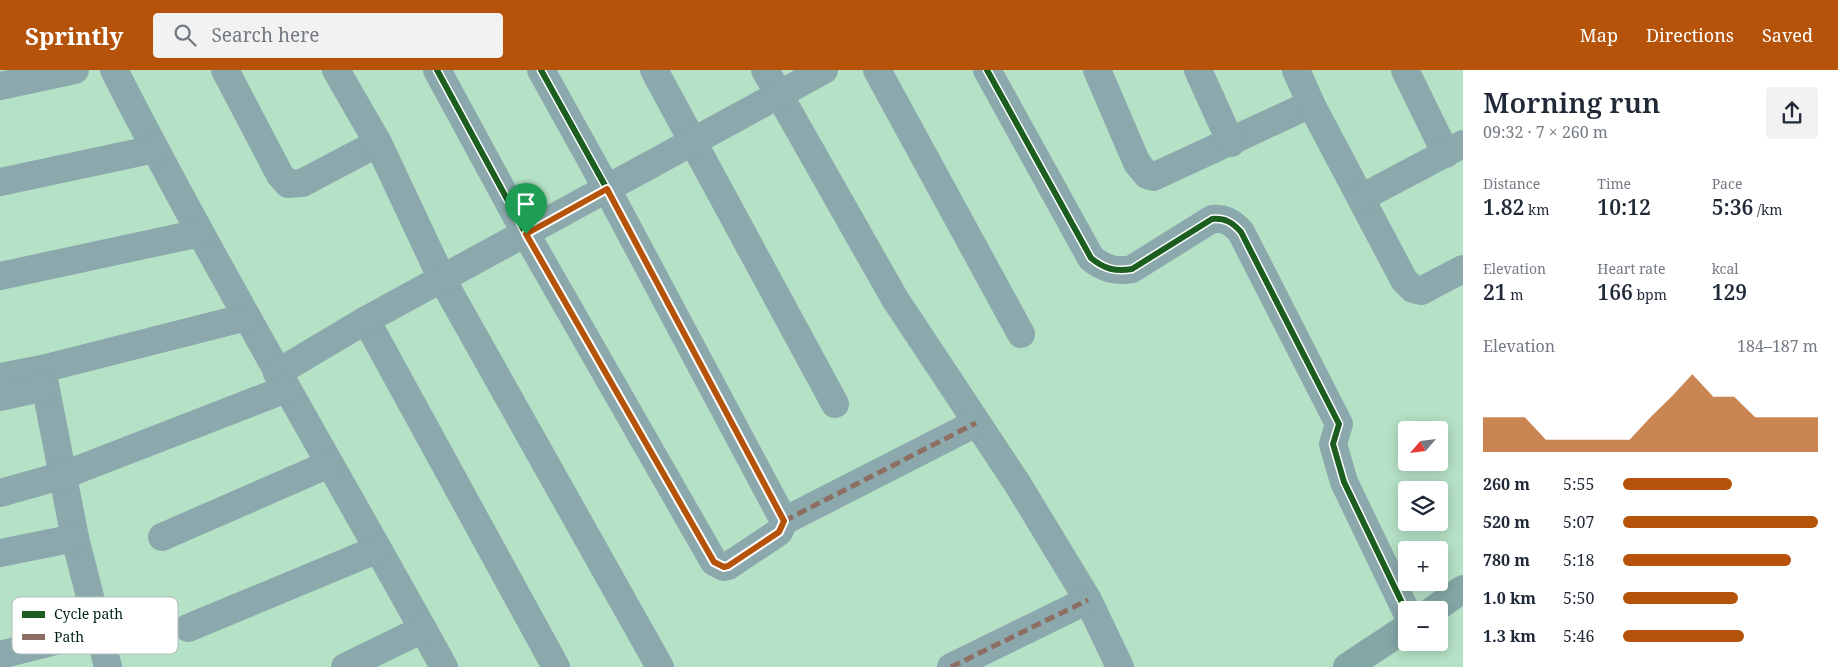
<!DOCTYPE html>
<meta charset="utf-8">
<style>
body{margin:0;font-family:"Noto Serif",serif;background:#f2f2f3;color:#1f2937;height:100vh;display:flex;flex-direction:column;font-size:19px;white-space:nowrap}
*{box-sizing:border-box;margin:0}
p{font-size:16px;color:#747a83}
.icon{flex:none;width:28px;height:28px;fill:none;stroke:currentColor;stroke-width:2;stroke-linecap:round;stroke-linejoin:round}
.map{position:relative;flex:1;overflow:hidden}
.sheet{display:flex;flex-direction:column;background:#fff;width:375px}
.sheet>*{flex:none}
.needle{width:32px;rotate:242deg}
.buttons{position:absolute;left:1398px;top:351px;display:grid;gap:10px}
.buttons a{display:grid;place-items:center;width:50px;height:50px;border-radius:5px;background:#fff;box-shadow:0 2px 12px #0003;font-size:25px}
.pin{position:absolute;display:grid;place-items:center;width:42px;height:42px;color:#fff;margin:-51px -21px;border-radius:50% 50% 50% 0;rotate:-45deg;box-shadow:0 0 5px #0007}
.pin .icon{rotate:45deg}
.round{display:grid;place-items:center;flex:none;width:52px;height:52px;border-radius:5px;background:#f2f2f3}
.head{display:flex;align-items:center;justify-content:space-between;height:85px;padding:0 20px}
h1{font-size:28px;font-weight:600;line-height:38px}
.stats{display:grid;grid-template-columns:repeat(3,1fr);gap:8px;height:85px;padding:5px 20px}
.stats div{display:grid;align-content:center}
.stats b{font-size:21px;font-weight:600}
.stats small{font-size:14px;font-weight:400}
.stats p{font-size:14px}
.chart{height:140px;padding:10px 20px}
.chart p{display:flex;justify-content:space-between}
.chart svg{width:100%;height:90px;margin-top:5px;fill:#b45309;opacity:.7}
ul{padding:0 20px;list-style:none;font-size:16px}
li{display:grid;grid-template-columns:80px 60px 1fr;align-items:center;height:38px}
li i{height:12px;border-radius:6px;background:#b45309}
header{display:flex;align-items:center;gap:30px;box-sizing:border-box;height:70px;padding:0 25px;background:#b45309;color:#fff}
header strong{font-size:24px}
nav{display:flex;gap:28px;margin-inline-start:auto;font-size:18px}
.search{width:350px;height:45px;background:#f2f2f3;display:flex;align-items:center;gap:12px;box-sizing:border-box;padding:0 18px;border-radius:5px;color:#747a83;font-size:19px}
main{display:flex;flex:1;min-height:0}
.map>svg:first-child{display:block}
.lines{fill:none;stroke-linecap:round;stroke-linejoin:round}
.street{stroke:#8ba9ac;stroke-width:28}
.secondary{stroke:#84a7a6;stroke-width:28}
.quiet{stroke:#8d6e63;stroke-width:5;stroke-dasharray:10 5;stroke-linecap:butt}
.cycleway-casing{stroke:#fff;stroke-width:9}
.cycleway{stroke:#1b5e20;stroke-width:6}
.route-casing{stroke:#fff;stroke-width:10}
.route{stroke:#b45309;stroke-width:6}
.key{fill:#fff;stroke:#b3bdb8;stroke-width:1}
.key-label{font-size:14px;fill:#012312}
</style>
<header>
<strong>Sprintly</strong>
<div class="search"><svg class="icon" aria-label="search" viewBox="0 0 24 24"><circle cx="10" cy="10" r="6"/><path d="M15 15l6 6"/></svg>Search here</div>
<nav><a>Map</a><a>Directions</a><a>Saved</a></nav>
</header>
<main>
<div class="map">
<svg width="1463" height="597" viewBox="0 0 1463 597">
<rect width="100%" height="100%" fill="#b5e1c6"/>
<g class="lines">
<g class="street">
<path d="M114,0c104,203 220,398 330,597"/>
<polyline points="225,0 280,105 288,114 302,113 378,73"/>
<polyline points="336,0 378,73 442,209 660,597"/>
<polyline points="437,0 526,164 714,492 724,497 728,496 779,462 784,451 607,119 541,0"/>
<polyline points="654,0 835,334"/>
<polyline points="765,0 895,229 1017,413 1088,530 1120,597"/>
<polyline points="877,0 1021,264"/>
<path d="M987,0l104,188c13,11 25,14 41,11l80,-50c13,-1 20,3 29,13l98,192 -6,20 11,38 62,129"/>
<polyline points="1097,0 1137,93 1147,105 1153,107 1311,34"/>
<polyline points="1198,0 1231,73"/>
<polyline points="1296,0 1311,34 1404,210 1413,219 1421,221 1463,199"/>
<polyline points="1405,0 1446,84"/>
<polyline points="0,16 75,0"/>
<polyline points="0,112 155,79"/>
<polyline points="1361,128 1463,74"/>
<polyline points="0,206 200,163"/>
<polyline points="366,250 556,597"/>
<polyline points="42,299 75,468 108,597"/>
<polyline points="277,303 366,250 824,0"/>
<polyline points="0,307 42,299 247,247"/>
<polyline points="0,327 45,317"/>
<polyline points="0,423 64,405 286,319"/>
<polyline points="784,451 976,353"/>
<polyline points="162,467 329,394"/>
<polyline points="0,483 75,468"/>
<polyline points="188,558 378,479"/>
<polyline points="0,585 99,560 106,562 113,570"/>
<polyline points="345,597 423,559"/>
<polyline points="951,597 1088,530"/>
</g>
<g class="secondary">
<polyline points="1433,540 1463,519"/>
<polyline points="1347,597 1406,558"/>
</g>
<g class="quiet">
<polyline points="784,451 976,353"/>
<polyline points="951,597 1088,530"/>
</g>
<g class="cycleway-casing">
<g id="cycleway">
<polyline points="437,0 526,164 714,492 724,497 728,496 779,462 784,451 607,119 541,0"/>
<path d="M987,0l104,188c13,11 25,14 41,11l80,-50c13,-1 20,3 29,13l98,192 -6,20 11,38 62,129"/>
</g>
</g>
<use href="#cycleway" class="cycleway"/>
</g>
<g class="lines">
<g class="route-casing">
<polygon id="route" points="607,119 784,451 779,462 728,496 724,497 714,492 526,164"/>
</g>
<use href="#route" class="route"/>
</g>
<rect x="12" y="527" width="166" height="57" rx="8" class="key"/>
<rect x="22" y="541" width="23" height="7" fill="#1b5e20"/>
<rect x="22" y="564" width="23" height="6" fill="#8d6e63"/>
<g class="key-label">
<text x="54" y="549">Cycle path</text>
<text x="54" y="572">Path</text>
</g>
</svg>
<div class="buttons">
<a><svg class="needle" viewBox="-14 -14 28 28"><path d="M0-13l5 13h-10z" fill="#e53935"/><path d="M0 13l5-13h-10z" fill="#747a83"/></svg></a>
<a><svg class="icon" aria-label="layers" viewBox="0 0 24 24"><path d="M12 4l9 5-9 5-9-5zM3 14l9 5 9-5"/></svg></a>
<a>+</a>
<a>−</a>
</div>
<div class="pin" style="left:526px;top:164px;background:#1e9e55"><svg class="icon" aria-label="arrive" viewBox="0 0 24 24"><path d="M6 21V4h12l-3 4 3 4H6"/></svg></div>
</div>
<section class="sheet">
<div class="head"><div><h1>Morning run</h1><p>09:32 · 7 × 260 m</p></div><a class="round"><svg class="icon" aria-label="share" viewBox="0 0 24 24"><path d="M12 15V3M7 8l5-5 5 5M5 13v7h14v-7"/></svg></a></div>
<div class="stats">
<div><p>Distance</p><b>1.82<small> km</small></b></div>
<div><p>Time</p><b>10:12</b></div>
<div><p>Pace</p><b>5:36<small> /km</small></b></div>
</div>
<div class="stats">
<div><p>Elevation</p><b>21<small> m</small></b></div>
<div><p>Heart rate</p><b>166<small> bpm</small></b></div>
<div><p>kcal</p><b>129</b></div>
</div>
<div class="chart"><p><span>Elevation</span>184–187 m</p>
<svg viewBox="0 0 160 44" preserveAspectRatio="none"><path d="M0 44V27L10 27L20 27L30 38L40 38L50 38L60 38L70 38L80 27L90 17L100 6L110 17L120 17L130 27L140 27L150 27L160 27V44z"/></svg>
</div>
<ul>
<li><b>260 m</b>5:55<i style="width:56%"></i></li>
<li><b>520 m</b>5:07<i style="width:100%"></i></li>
<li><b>780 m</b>5:18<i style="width:86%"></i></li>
<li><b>1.0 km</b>5:50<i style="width:59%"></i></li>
<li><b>1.3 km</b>5:46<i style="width:62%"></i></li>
</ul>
</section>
</main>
